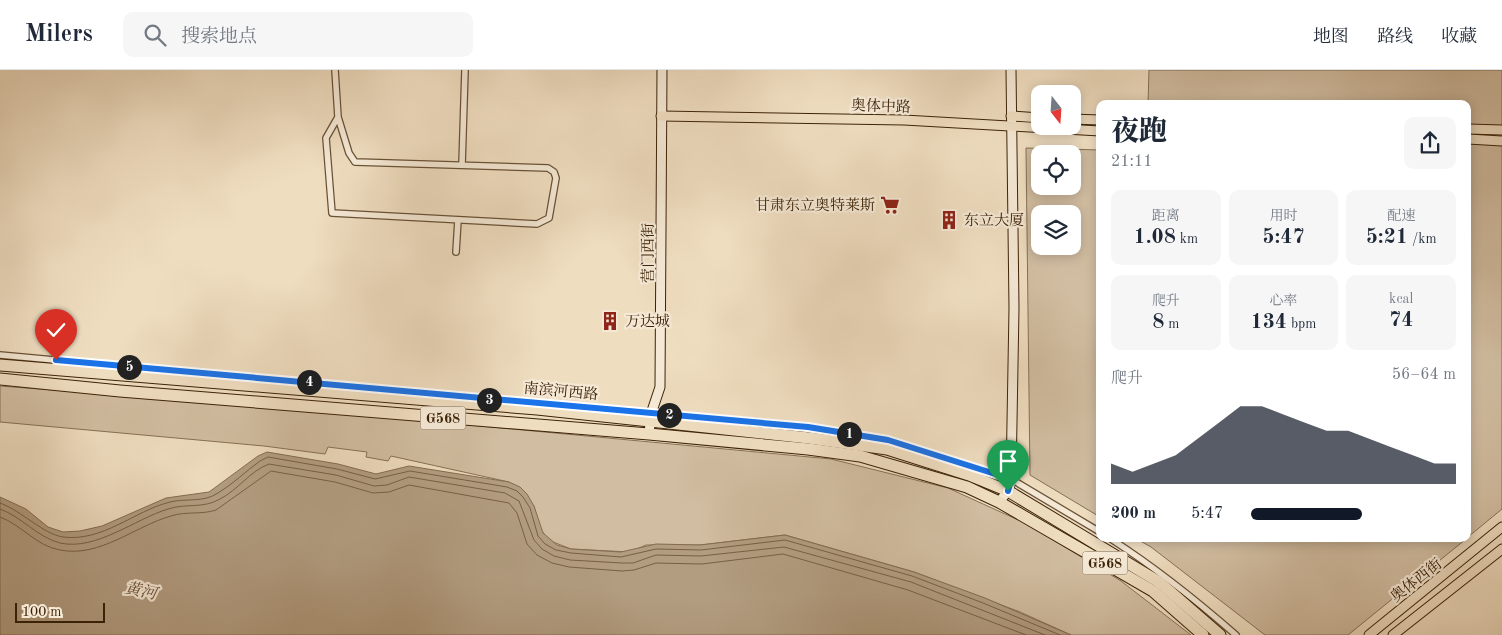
<!DOCTYPE html>
<html lang="zh">
<meta charset="utf-8">
<style>
body{margin:0;font-family:"Old Standard TT","Noto Serif SC",serif;background:#f6f6f7;color:#1f2937;height:100vh;display:flex;flex-direction:column;font-size:19px;white-space:nowrap}
*{box-sizing:border-box;margin:0}
p{font-size:16px;color:#747a83}
.icon{flex:none;width:28px;height:28px;fill:none;stroke:currentColor;stroke-width:2;stroke-linecap:round;stroke-linejoin:round}
.map{position:relative;flex:1;overflow:hidden}
.sheet{position:absolute;left:1096px;top:30px;width:375px;height:442px;display:flex;flex-direction:column;background:#fff;border-radius:10px;box-shadow:0 2px 12px #0003}
.sheet>*{flex:none}
.needle{width:32px;rotate:163deg}
.tools{position:absolute;left:1031px;top:15px;display:grid;gap:10px}
.tools a{display:grid;place-items:center;width:50px;height:50px;border-radius:10px;background:#fff;box-shadow:0 2px 12px #0003;font-size:25px}
.scale{position:absolute;left:15px;bottom:12px;width:90px;box-sizing:border-box;padding-left:5px;border:2px solid #3c2207;border-top:0;font-size:14px;line-height:18px;white-space:nowrap;color:#3c2207;-webkit-text-stroke:4px #f5e9d6;paint-order:stroke}
.pin{position:absolute;display:grid;place-items:center;width:42px;height:42px;color:#fff;margin:-51px -21px;border-radius:50% 50% 50% 0;rotate:-45deg;box-shadow:0 0 5px #0007}
.pin .icon{rotate:45deg}
.km{position:absolute;width:25px;height:25px;margin:-12px;border-radius:50%;background:#222;color:#fff;font-size:14px;line-height:25px;text-align:center}
.round{display:grid;place-items:center;flex:none;width:52px;height:52px;border-radius:10px;background:#f6f6f7}
.head{display:flex;align-items:center;justify-content:space-between;height:85px;padding:0 15px}
h1{font-size:28px;font-weight:800;line-height:38px}
.figures{display:grid;grid-template-columns:repeat(3,1fr);gap:8px;height:85px;padding:5px 15px}
.figures div{display:grid;align-content:center;border-radius:10px;background:#f6f6f7;text-align:center}
.figures b{font-size:21px;font-weight:800}
.figures small{font-size:14px;font-weight:400}
.figures p{font-size:14px}
.chart{height:140px;padding:10px 15px}
.chart p{display:flex;justify-content:space-between}
.chart svg{width:100%;height:90px;margin-top:5px;fill:#111827;opacity:.7}
ul{padding:0 15px;list-style:none;font-size:16px}
li{display:grid;grid-template-columns:80px 60px 1fr;align-items:center;height:38px}
li i{height:12px;border-radius:6px;background:#111827}
header{display:flex;align-items:center;gap:30px;box-sizing:border-box;height:70px;padding:0 25px;background:#fff;border-bottom:1px solid #e0e1e3}
header strong{font-size:24px}
nav{display:flex;gap:28px;margin-inline-start:auto;font-size:18px}
.search{width:350px;height:45px;background:#f6f6f7;display:flex;align-items:center;gap:12px;box-sizing:border-box;padding:0 18px;border-radius:10px;color:#747a83;font-size:19px}
.map>svg:first-child{display:block}
.green{fill:#d1bda1;stroke:#867054;fill-rule:evenodd}
.water{fill:#b29d81;stroke:#836c50}
.lines{fill:none;stroke-linecap:round;stroke-linejoin:round}
.shore{stroke:#776044;stroke-width:1}
.street-casing{stroke:#695135;stroke-width:8}
.secondary-casing{stroke:#3c2207;stroke-width:11}
.primary-casing{stroke:#3c2207;stroke-width:11}
.highway-casing{stroke:#3c2207;stroke-width:13}
.street{stroke:#f5e9d6;stroke-width:5.5}
.secondary{stroke:#f5e9d6;stroke-width:9}
.primary{stroke:#efddc0;stroke-width:9}
.highway{stroke:#efddc0;stroke-width:11}
.route-casing{stroke:#fff;stroke-width:10}
.route{stroke:#1a73e8;stroke-width:6}
.labels{text-anchor:middle;stroke-width:4.5;stroke-linejoin:round;paint-order:stroke}
.shield{fill:#f5e9d6;stroke:#745e45;stroke-width:1}
.shield-label{font-size:14px;font-weight:bold;fill:#3c2207}
.street-label{font-size:15px;fill:#3c2207;stroke:#f5e9d6}
.poi-label{font-size:15px;fill:#3c2207;stroke:#f5e9d6;text-anchor:start}
.water-label{font-size:16px;font-style:italic;fill:#654d32;stroke:#f5e9d6}
</style>
<header>
<strong>Milers</strong>
<div class="search"><svg class="icon" aria-label="search" viewBox="0 0 24 24"><circle cx="10" cy="10" r="6"/><path d="M15 15l6 6"/></svg>搜索地点</div>
<nav><a>地图</a><a>路线</a><a>收藏</a></nav>
</header>
<div class="map">
<svg width="1502" height="565" viewBox="0 0 1502 565">
<rect width="100%" height="100%" fill="#efddc0"/>
<filter id="stains"><feTurbulence type="fractalNoise" baseFrequency=".004" numOctaves="4"/><feColorMatrix values="0 0 0 0 .2 0 0 0 0 .09 0 0 0 0 .02 0 0 0 .5 -.17"/></filter>
<radialGradient id="worn" r=".72"><stop offset=".6" stop-color="#630" stop-opacity="0"/><stop offset="1" stop-color="#630" stop-opacity=".3"/></radialGradient>
<g class="green">
<polygon points="1149,0 1502,0 1502,439 1468,467 1468,34 1148,34"/>
<path d="M1026,78l74,2v367l-70,-42zM1040,84h32v32h-32zM1040,144h32v32h-32z"/>
<polygon points="0,316 268,336 831,389 948,418 1027,454 1121,511 1191,565 1071,565 1020,542 914,502 785,465 700,475 646,475 630,482 571,479 548,470 539,456 534,436 509,412 391,386 388,391 366,387 367,382 328,377 325,384 264,376 0,352"/>
<polygon points="1137,469 1466,469 1348,565 1265,565 1151,477"/>
</g>
<polygon class="water" points="267,382 338,394 376,404 409,396 509,412 520,417 527,424 534,436 543,463 557,475 571,479 621,482 656,474 700,475 785,465 914,502 985,528 1071,565 0,565 0,427 26,439 48,457 63,462 80,461 102,456 166,428 209,422 258,386"/>
<g class="lines">
<g class="shore">
<path d="M0,433c22,8 43,31 63,34 40,5 71,-26 107,-35 16,-4 33,1 48,-9 15,-9 28,-22 42,-32l8,-4 69,12 38,10 35,-8 97,16 10,4 6,6 7,11 8,28 7,8 11,6 15,3 50,4 35,-8 45,1 84,-10 127,36 71,27 77,32"/>
<path d="M0,439c22,8 37,28 60,34 36,8 75,-24 108,-34 18,-6 35,0 52,-10 18,-9 30,-28 49,-35l67,11 38,11 13,-1 22,-8 96,16 14,8 15,39 8,9 12,7 16,4 52,3h11l23,-8 45,1 83,-9 127,35 134,53"/>
<path d="M0,447c22,8 36,29 60,33 40,8 75,-24 111,-34 15,-5 30,-1 45,-6l55,-39 64,11 38,11 16,-1 20,-7 100,18 8,10 10,31 10,11 15,8 17,4 53,4 12,-1 22,-7 46,1 81,-10 125,36 118,45"/>
</g>
<g class="street-casing">
<g id="street">
<polyline points="335,0 338,47 326,68 332,143 537,154 549,148 556,108 554,102 548,98 355,92 349,83 338,47"/>
<polyline points="462,95 465,0"/>
<polyline points="456,182 458,150"/>
<polyline points="0,285 478,329"/>
<polyline points="572,337 759,352 888,371 1011,409 1100,462"/>
<path d="M1111,469c45,29 85,61 125,96"/>
</g>
</g>
<g class="secondary-casing">
<g id="secondary">
<polyline points="649,364 651,344 660,317 662,0"/>
<polyline points="999,432 1008,421 1011,409 1014,238 1011,0"/>
</g>
</g>
<g class="primary-casing">
<g id="primary">
<polyline points="661,46 904,50 1100,61"/>
<polyline points="1011,46 1040,48"/>
<polyline points="1072,49 1100,50"/>
<polyline points="1468,59 1502,60"/>
<polyline points="1468,69 1502,71"/>
<polyline points="1369,565 1502,457"/>
<polyline points="1393,565 1502,479"/>
</g>
</g>
<g class="highway-casing">
<g id="highway">
<polyline points="0,295 537,339 809,368 887,379 969,405 1008,421 1159,512 1220,565"/>
<polyline points="0,309 120,321 649,364 808,379 860,386 967,417 999,432 1153,521 1203,565"/>
</g>
</g>
<use href="#street" class="street"/>
<use href="#secondary" class="secondary"/>
<use href="#primary" class="primary"/>
<use href="#highway" class="highway"/>
</g>
<g class="lines">
<g class="route-casing">
<polyline id="route" points="56,290 808,357 888,370 1011,409 1008,421"/>
</g>
<use href="#route" class="route"/>
</g>
<defs>
<g id="supermarket-bare" transform="scale(1.5)"><path d="M-6-5.5h2.5l.6 2H6L4.5 2H-2.5L-4.4-4H-6ZM-1.5 3.2a1.3 1.3 0 1 0 .1 0ZM3 3.2a1.3 1.3 0 1 0 .1 0Z" fill="#8f2418" stroke="#f5e9d6" stroke-width="2.5" paint-order="stroke"/></g>
<g id="building-bare" transform="scale(1.5)"><path d="M-4-6H4V6H1V3H-1V6H-4ZM-2.5-4.3h1.7v1.8h-1.7ZM.8-4.3h1.7v1.8H.8ZM-2.5-1h1.7V.8h-1.7ZM.8-1h1.7V.8H.8Z" fill="#8f2418" stroke="#f5e9d6" stroke-width="2.5" paint-order="stroke"/></g>
</defs>
<g fill-rule="evenodd">
<use href="#supermarket-bare" x="890" y="135"/>
<use href="#building-bare" x="949" y="150"/>
<use href="#building-bare" x="610" y="251"/>
</g>
<g class="labels">
<g class="shield">
<rect x="420.5" y="336.5" width="45" height="23" rx="4"/>
<rect x="1082.5" y="481.5" width="45" height="23" rx="4"/>
</g>
<g class="shield-label">
<text x="443" y="353">G568</text>
<text x="1105" y="498">G568</text>
</g>
<g class="street-label">
<text transform="translate(881 36) rotate(2)" y="5">奥体中路</text>
<text transform="translate(648 183) rotate(-90)" y="5">营门西街</text>
<text transform="translate(561 321) rotate(5)" y="5">南滨河西路</text>
<text transform="translate(1416 510) rotate(-38)" y="5">奥体西街</text>
</g>
<g class="poi-label">
<text x="875" y="140" text-anchor="end">甘肃东立奥特莱斯</text>
<text x="964" y="155">东立大厦</text>
<text x="625" y="256">万达城</text>
</g>
<g class="water-label">
<text transform="translate(141 520) rotate(12)" y="6">黄河</text>
</g>
</g>
<rect width="100%" height="100%" filter="url(#stains)"/>
<rect width="100%" height="100%" fill="url(#worn)"/>
</svg>
<div class="tools">
<a><svg class="needle" viewBox="-14 -14 28 28"><path d="M0-13l5 13h-10z" fill="#e53935"/><path d="M0 13l5-13h-10z" fill="#747a83"/></svg></a>
<a><svg class="icon" aria-label="locate" viewBox="0 0 24 24"><circle cx="12" cy="12" r="6"/><path d="M12 2v4M12 18v4M2 12h4M18 12h4"/></svg></a>
<a><svg class="icon" aria-label="layers" viewBox="0 0 24 24"><path d="M12 4l9 5-9 5-9-5zM3 14l9 5 9-5"/></svg></a>
</div>
<div class="scale">100 m</div>
<div class="pin" style="left:1008px;top:421px;background:#1e9e55"><svg class="icon" aria-label="arrive" viewBox="0 0 24 24"><path d="M6 21V4h12l-3 4 3 4H6"/></svg></div>
<div class="pin" style="left:56px;top:290px;background:#d93025"><svg class="icon" aria-label="check" viewBox="0 0 24 24"><path d="M5 12l5 5 9-10"/></svg></div>
<b class="km" style="left:849px;top:364px">1</b>
<b class="km" style="left:669px;top:345px">2</b>
<b class="km" style="left:489px;top:330px">3</b>
<b class="km" style="left:309px;top:312px">4</b>
<b class="km" style="left:129px;top:297px">5</b>
<section class="sheet">
<div class="head"><div><h1>夜跑</h1><p>21:11</p></div><a class="round"><svg class="icon" aria-label="share" viewBox="0 0 24 24"><path d="M12 15V3M7 8l5-5 5 5M5 13v7h14v-7"/></svg></a></div>
<div class="figures">
<div><p>距离</p><b>1.08<small> km</small></b></div>
<div><p>用时</p><b>5:47</b></div>
<div><p>配速</p><b>5:21<small> /km</small></b></div>
</div>
<div class="figures">
<div><p>爬升</p><b>8<small> m</small></b></div>
<div><p>心率</p><b>134<small> bpm</small></b></div>
<div><p>kcal</p><b>74</b></div>
</div>
<div class="chart"><p><span>爬升</span>56–64 m</p>
<svg viewBox="0 0 160 44" preserveAspectRatio="none"><path d="M0 44V34L10 38L20 34L30 30L40 22L50 14L60 6L70 6L80 10L90 14L100 18L110 18L120 22L130 26L140 30L150 34L160 34V44z"/></svg>
</div>
<ul>
<li><b>200 m</b>5:47<i style="width:54%"></i></li>
</ul>
</section>
</div>
